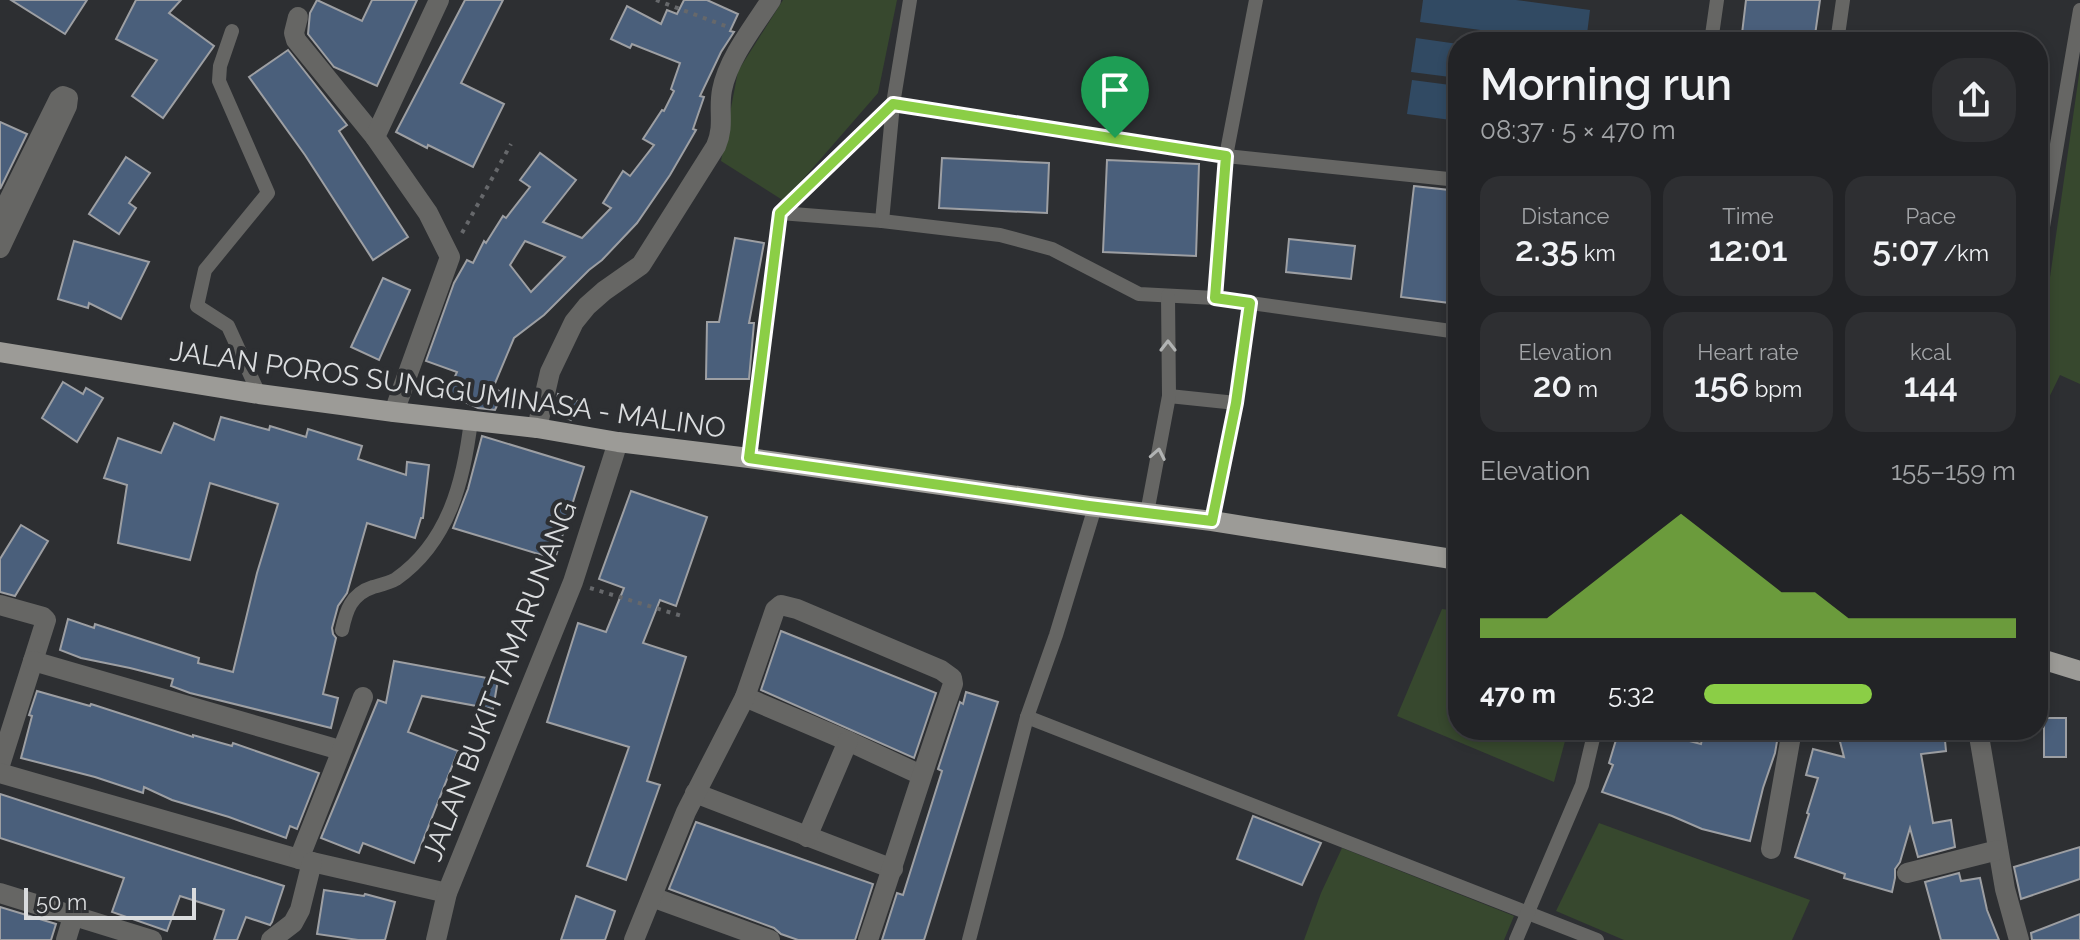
<!DOCTYPE html>
<meta charset="utf-8">
<style>
body{margin:0;font-family:Raleway,sans-serif;background:#2e2f32;color:#f1f3f6;height:100vh;display:flex;flex-direction:column;font-size:30px;white-space:nowrap}
*{box-sizing:border-box;margin:0}
p{font-size:26px;color:#a2a4a7}
.icon{flex:none;width:44px;height:44px;fill:none;stroke:currentColor;stroke-width:2;stroke-linecap:round;stroke-linejoin:round}
.map{position:relative;flex:1;overflow:hidden}
.details{position:absolute;left:1448px;top:32px;width:600px;height:708px;display:flex;flex-direction:column;background:#222326;border-radius:32px;box-shadow:0 4px 12px #0003,0 0 0 2px #3f4043}
.details>*{flex:none}
.scale{position:absolute;left:24px;bottom:20px;width:172px;box-sizing:border-box;padding-left:8px;border:4px solid #dadcde;border-top:0;font-size:22px;line-height:28px;white-space:nowrap;color:#dadcde;-webkit-text-stroke:6px #2d2f32;paint-order:stroke}
.pin{position:absolute;display:grid;place-items:center;width:68px;height:68px;color:#fff;margin:-82px -34px;border-radius:50% 50% 50% 0;rotate:-45deg;box-shadow:0 0 8px #0007}
.pin .icon{rotate:45deg}
.round{display:grid;place-items:center;flex:none;width:84px;height:84px;border-radius:32px;background:#2e2f32}
.summary{display:flex;align-items:center;justify-content:space-between;height:136px;padding:0 32px}
h1{font-size:44px;font-weight:600;line-height:60px}
.metrics{display:grid;grid-template-columns:repeat(3,1fr);gap:12px;height:136px;padding:8px 32px}
.metrics div{display:grid;align-content:center;border-radius:20px;background:#2e2f32;text-align:center}
.metrics b{font-size:34px;font-weight:600}
.metrics small{font-size:22px;font-weight:400}
.metrics p{font-size:22px}
.chart{height:224px;padding:16px 32px}
.chart p{display:flex;justify-content:space-between}
.chart svg{width:100%;height:144px;margin-top:8px;fill:#8bce46;opacity:.7}
ul{padding:0 32px;list-style:none;font-size:26px}
li{display:grid;grid-template-columns:128px 96px 1fr;align-items:center;height:60px}
li i{height:20px;border-radius:10px;background:#8bce46}
.map>svg:first-child{display:block}
.green{fill:#37482e}
.water{fill:#314a63}
.building{fill:#4a5f7b;stroke:#9d9fa3;stroke-width:2;fill-rule:evenodd}
.lines{fill:none;stroke-linecap:round;stroke-linejoin:round}
.path{stroke:#66686b;stroke-width:4;stroke-dasharray:4 6;stroke-linecap:butt}
.lane{stroke:#666664;stroke-width:14}
.street{stroke:#666664;stroke-width:20}
.primary{stroke:#9c9b97;stroke-width:20}
.oneway{stroke:#b1b3b3}
.route-casing{stroke:#fff;stroke-width:16}
.route{stroke:#8bce46;stroke-width:10}
.labels{text-anchor:middle;stroke-width:8;stroke-linejoin:round;paint-order:stroke}
.street-label{font-size:28px;fill:#dadcde;stroke:#2d2f32}
</style>
<div class="map">
<svg width="2080" height="940" viewBox="0 0 2080 940">
<rect width="100%" height="100%" fill="#2d2f32"/>
<g class="green">
<polygon points="783,0 897,0 878,93 784,201 721,161 738,71"/>
<polygon points="2080,68 2080,384 2060,375 2038,420 2038,361"/>
<polygon points="1442,609 1458,611 1458,730 1568,730 1554,782 1397,716"/>
<polygon points="1599,823 1810,900 1792,940 1624,940 1556,911"/>
<polygon points="1342,848 1514,916 1504,940 1304,940 1321,893"/>
</g>
<g class="water">
<polygon points="1423,0 1516,0 1590,10 1586,42 1572,42 1420,22"/>
<polygon points="1416,38 1458,44 1458,78 1411,72"/>
<polygon points="1412,80 1458,86 1458,121 1407,114"/>
</g>
<g class="building">
<polygon points="11,0 87,0 65,34"/>
<polygon points="136,0 181,0 169,13 214,46 163,118 132,96 157,60 116,39"/>
<polygon points="317,0 362,21 372,0 417,0 377,86 334,67 308,34 310,13"/>
<polygon points="465,0 503,0 461,83 504,104 473,167 428,145 427,148 396,132"/>
<path d="M684,0h23l31,14 -8,17 4,1 -13,20 -21,44 4,1 -11,32 3,1 -26,45 -33,48 -35,37 -13,10 -45,45 -30,23 -21,50 10,5 -8,17 -17,-2 -31,-14 10,-22 -31,-11 28,-78 13,-23 6,3 11,-22 2,2 17,-27 3,2 24,-31 -10,-7 20,-27 36,27 -33,42 39,16 29,-30 -8,-5 20,-32 7,5 24,-31 -11,-6 19,-29 2,1 10,-20 -3,-2 9,-26 -48,-19 -2,4 -19,-9 16,-33 34,18 6,-14 10,4zM525,241l40,16 -34,35 -21,-27z"/>
<polygon points="1746,0 1820,0 1814,42 1741,42"/>
<polygon points="288,50 347,125 339,131 408,237 373,260 305,155 249,77"/>
<polygon points="0,122 27,134 0,189"/>
<polygon points="126,157 150,173 129,203 136,208 119,234 89,214"/>
<polygon points="942,158 1049,163 1047,213 939,208"/>
<polygon points="1107,160 1199,164 1196,256 1103,252"/>
<polygon points="1414,186 1458,191 1458,304 1401,297"/>
<polygon points="735,238 764,243 749,323 754,323 749,379 706,379 707,322 719,322"/>
<polygon points="1289,239 1355,246 1351,279 1286,272"/>
<polygon points="74,241 149,262 121,319 89,303 88,308 58,299"/>
<polygon points="383,278 410,290 379,360 351,347"/>
<polygon points="63,382 83,394 86,388 103,398 77,442 42,418"/>
<polygon points="558,394 578,401 571,420 554,413"/>
<polygon points="221,417 269,430 270,426 306,437 308,429 362,446 358,459 406,475 407,462 429,465 423,518 421,518 415,538 367,523 347,593 338,606 332,628 333,634 336,638 323,694 338,698 331,728 190,693 171,686 173,679 130,668 81,658 60,650 68,619 94,628 95,624 199,658 198,663 233,672 257,573 278,504 210,483 190,560 118,543 127,485 104,478 118,438 161,453 174,423 214,440"/>
<polygon points="482,436 584,467 555,559 453,528 468,489"/>
<polygon points="631,491 707,517 676,606 660,600 643,643 686,657 647,781 660,785 626,880 587,866 629,747 547,722 578,623 606,632 624,588 599,579"/>
<polygon points="21,525 48,541 15,596 0,592 0,559"/>
<polygon points="781,631 936,693 914,758 761,690"/>
<polygon points="394,661 498,680 493,709 422,696 408,732 458,751 414,863 363,843 359,853 321,838 378,700 386,703"/>
<polygon points="37,691 90,706 91,704 193,737 193,735 232,746 233,743 319,773 297,829 290,826 286,838 229,817 172,800 144,787 143,793 95,777 21,758 32,716 29,715"/>
<polygon points="966,692 998,702 924,940 882,940 897,893 903,895 942,771 938,769 960,702 963,704"/>
<rect x="2044" y="718" width="22" height="39"/>
<polygon points="1619,730 1647,730 1701,744 1704,730 1716,730 1747,738 1750,730 1779,730 1775,753 1763,788 1750,841 1702,829 1672,816 1602,792 1613,765 1609,763"/>
<polygon points="1837,730 1906,730 1909,735 1944,730 1946,751 1921,754 1933,823 1951,820 1955,847 1918,857 1910,828 1900,862 1895,869 1895,878 1892,892 1844,878 1845,874 1795,857 1809,814 1807,813 1818,778 1806,775 1813,749 1844,757"/>
<polygon points="0,794 284,886 272,922 270,925 246,917 237,940 214,940 224,910 180,896 167,931 112,912 124,878 0,838"/>
<polygon points="1253,816 1321,843 1302,885 1237,859"/>
<polygon points="696,822 873,884 855,940 798,940 781,934 774,928 669,889"/>
<polygon points="2080,847 2080,879 2021,899 2014,867"/>
<polygon points="1959,873 1961,881 1980,878 1987,910 1999,940 1941,940 1925,882"/>
<polygon points="324,890 364,896 365,894 395,902 385,940 358,940 317,934"/>
<polygon points="576,896 615,911 605,940 561,940"/>
<polygon points="0,907 56,924 51,940 0,940"/>
<polygon points="2080,914 2080,940 2032,940 2031,933"/>
</g>
<g class="lines">
<g class="path">
<polyline points="656,0 728,27"/>
<polyline points="462,233 511,144"/>
<polyline points="590,588 685,617"/>
</g>
<g class="lane">
<polyline points="232,31 220,66 219,81 268,193 205,270 197,306 228,326 259,394"/>
<polyline points="1711,42 1717,0"/>
<polyline points="1837,42 1843,0"/>
<polyline points="893,104 1226,156 1458,180"/>
<polyline points="780,213 882,221 1000,235 1052,249 1139,294 1215,298 1458,332"/>
<polyline points="882,221 893,104 910,0"/>
<polyline points="2038,256 2080,10"/>
<polyline points="1215,298 1226,156 1256,0"/>
<polyline points="1169,396 1236,403"/>
<polyline points="749,458 780,213 893,104"/>
<polyline points="1147,513 1169,396 1168,296"/>
<polyline points="1212,521 1236,403 1250,303"/>
<path d="M342,630c4,-19 9,-36 31,-43 7,-2 16,-4 23,-8 53,-37 68,-99 75,-159"/>
<polyline points="1027,717 1597,940"/>
<polyline points="969,940 1027,717 1056,635 1095,507"/>
<polyline points="1516,940 1582,785 1595,730"/>
</g>
<g class="street">
<polyline points="298,17 294,33 296,40 375,137"/>
<polyline points="0,218 59,99 63,96 68,98 67,106 0,248"/>
<polyline points="394,412 450,257 428,213 375,137 439,0"/>
<path d="M537,428l13,-56 24,-50 13,-16 17,-15 37,-26 75,-119c9,-21 2,-35 6,-56 6,-31 32,-64 49,-90"/>
<polyline points="0,605 43,617 46,620 0,765"/>
<polyline points="33,661 340,750"/>
<polyline points="745,697 848,741 921,775"/>
<polyline points="1978,730 2005,889 2019,940"/>
<polyline points="0,773 299,859 447,893"/>
<polyline points="695,793 893,869"/>
<polyline points="807,837 848,741"/>
<polyline points="1771,849 1792,730"/>
<polyline points="299,859 363,697"/>
<polyline points="1907,873 1998,850"/>
<polyline points="0,893 152,940"/>
<polyline points="652,897 770,940"/>
<polyline points="66,940 73,917"/>
<polyline points="271,940 293,923 300,910 312,862"/>
<polyline points="436,940 447,893 573,582 618,442"/>
<path d="M634,940l52,-128 59,-115 30,-87 6,-5 16,4 144,61 11,8 1,6c-30,85 -56,171 -85,256"/>
</g>
<g class="primary">
<polyline points="0,352 259,394 394,412 537,428 618,442 749,458 1089,506 1212,521 1458,560"/>
<polyline points="2038,658 2080,671"/>
</g>
</g>
<defs><path id="oneway-chevron" d="M-2-3.5L2.5 0L-2 3.5" fill="none" stroke-width="1.6" stroke-linecap="round" stroke-linejoin="round" transform="scale(2)"/></defs>
<g class="oneway">
<use href="#oneway-chevron" transform="translate(1168 346) rotate(-90)"/>
<use href="#oneway-chevron" transform="translate(1158 454) rotate(-79)"/>
</g>
<g class="lines">
<g class="route-casing">
<polygon id="route" points="893,104 1226,156 1215,298 1250,303 1236,403 1212,521 1089,506 749,458 780,213"/>
</g>
<use href="#route" class="route"/>
</g>
<g class="labels">
<g class="street-label">
<text transform="translate(448 389) rotate(8)" y="10">JALAN POROS SUNGGUMINASA - MALINO</text>
<text transform="translate(499 681) rotate(-69)" y="10">JALAN BUKIT TAMARUNANG</text>
</g>
</g>
</svg>
<div class="scale">50 m</div>
<div class="pin" style="left:1115px;top:138px;background:#1e9e55"><svg class="icon" aria-label="arrive" viewBox="0 0 24 24"><path d="M6 21V4h12l-3 4 3 4H6"/></svg></div>
<section class="details">
<div class="summary"><div><h1>Morning run</h1><p>08:37 · 5 × 470 m</p></div><a class="round"><svg class="icon" aria-label="share" viewBox="0 0 24 24"><path d="M12 15V3M7 8l5-5 5 5M5 13v7h14v-7"/></svg></a></div>
<div class="metrics">
<div><p>Distance</p><b>2.35<small> km</small></b></div>
<div><p>Time</p><b>12:01</b></div>
<div><p>Pace</p><b>5:07<small> /km</small></b></div>
</div>
<div class="metrics">
<div><p>Elevation</p><b>20<small> m</small></b></div>
<div><p>Heart rate</p><b>156<small> bpm</small></b></div>
<div><p>kcal</p><b>144</b></div>
</div>
<div class="chart"><p><span>Elevation</span>155–159 m</p>
<svg viewBox="0 0 160 44" preserveAspectRatio="none"><path d="M0 44V38L10 38L20 38L30 30L40 22L50 14L60 6L70 14L80 22L90 30L100 30L110 38L120 38L130 38L140 38L150 38L160 38V44z"/></svg>
</div>
<ul>
<li><b>470 m</b>5:32<i style="width:54%"></i></li>
</ul>
</section>
</div>
